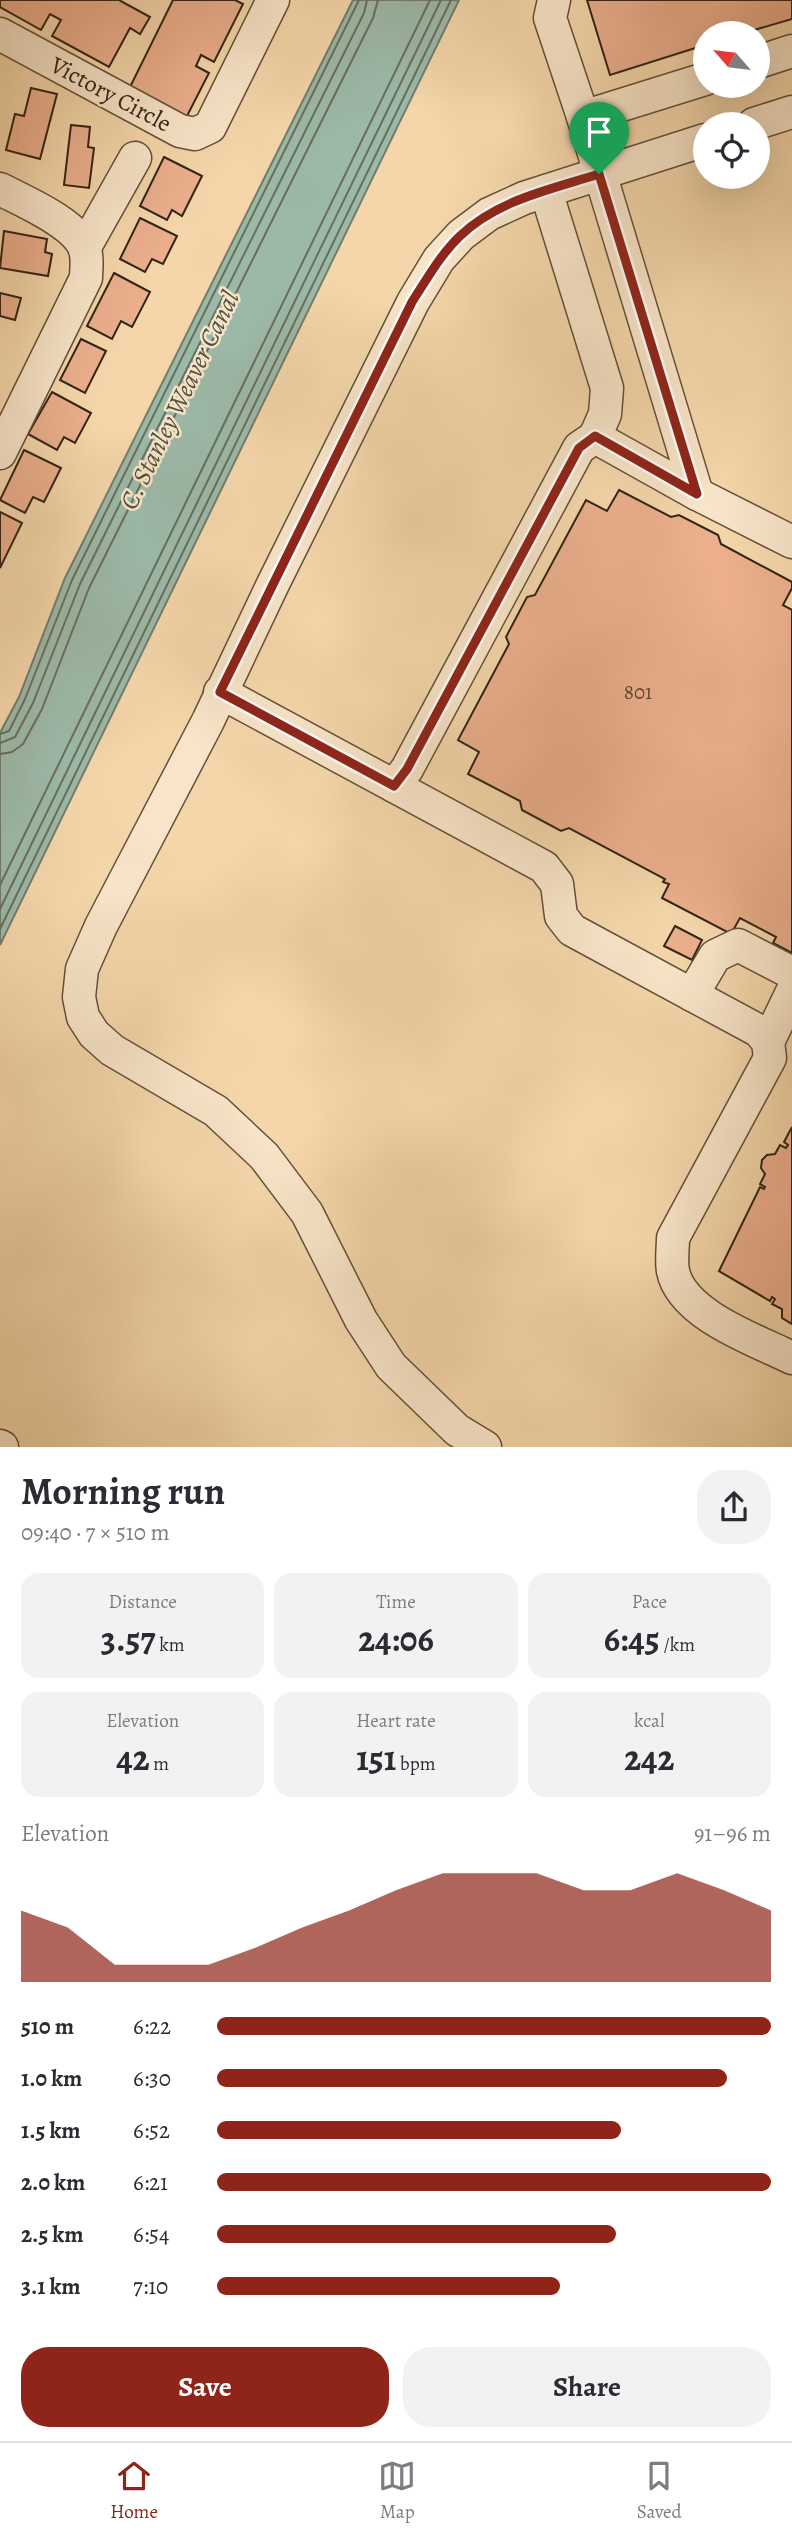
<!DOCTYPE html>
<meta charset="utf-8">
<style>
body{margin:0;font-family:Alegreya,serif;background:#f2f2f3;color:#2b2b33;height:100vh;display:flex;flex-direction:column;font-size:26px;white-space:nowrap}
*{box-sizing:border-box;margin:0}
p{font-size:23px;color:#7c7c81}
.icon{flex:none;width:38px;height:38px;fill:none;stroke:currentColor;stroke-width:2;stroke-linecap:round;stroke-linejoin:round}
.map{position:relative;height:1447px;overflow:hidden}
.panel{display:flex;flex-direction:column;background:#fff;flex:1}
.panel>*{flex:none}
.needle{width:46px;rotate:298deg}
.controls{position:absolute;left:693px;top:21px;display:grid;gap:14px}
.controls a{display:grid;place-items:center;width:77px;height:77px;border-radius:50%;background:#fff;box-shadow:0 7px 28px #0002;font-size:35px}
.pin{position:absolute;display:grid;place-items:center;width:60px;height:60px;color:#fff;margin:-72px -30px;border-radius:50% 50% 50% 0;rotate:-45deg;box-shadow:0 0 7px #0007}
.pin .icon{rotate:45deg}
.round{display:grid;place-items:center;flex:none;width:74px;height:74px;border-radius:28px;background:#f2f2f3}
.summary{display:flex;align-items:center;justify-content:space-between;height:119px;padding:0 21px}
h1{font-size:38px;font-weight:700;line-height:52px}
.figures{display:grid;grid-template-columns:repeat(3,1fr);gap:10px;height:119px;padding:7px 21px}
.figures div{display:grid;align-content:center;border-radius:18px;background:#f2f2f3;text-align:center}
.figures b{font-size:35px;font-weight:700}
.figures small{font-size:19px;font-weight:400}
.figures p{font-size:19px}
.chart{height:196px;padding:14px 21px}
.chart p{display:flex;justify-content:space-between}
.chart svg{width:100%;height:126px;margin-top:7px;fill:#8f2418;opacity:.7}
.button{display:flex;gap:14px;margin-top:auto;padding:14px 21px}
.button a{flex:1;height:80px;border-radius:28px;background:#8f2418;color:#fff;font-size:28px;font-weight:700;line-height:80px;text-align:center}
.button a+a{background:#f2f2f3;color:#2b2b33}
ul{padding:0 21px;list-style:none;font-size:23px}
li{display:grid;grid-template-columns:112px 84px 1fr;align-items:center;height:52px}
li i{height:18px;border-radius:9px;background:#8f2418}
.menu{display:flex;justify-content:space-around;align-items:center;height:98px;border-top:2px solid #e1e1e2;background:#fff;font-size:19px;color:#7c7c81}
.menu a{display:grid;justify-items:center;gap:4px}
.menu .active{color:#8f2418}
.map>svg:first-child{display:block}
.water{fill:#9cb9a8;stroke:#727d6c;stroke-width:2}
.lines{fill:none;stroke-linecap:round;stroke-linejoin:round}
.shore{stroke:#676e5e;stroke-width:2}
.building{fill:#ebaf8d;stroke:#322313;stroke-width:2}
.minor-casing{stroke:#625039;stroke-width:35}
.minor{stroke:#f8e4c8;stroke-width:32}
.route-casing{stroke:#fff;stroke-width:14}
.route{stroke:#8f2418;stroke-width:9}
.labels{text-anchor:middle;stroke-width:5;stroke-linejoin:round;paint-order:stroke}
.number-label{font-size:21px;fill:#604632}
.street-label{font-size:24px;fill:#322313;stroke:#f8e4c8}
.water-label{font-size:26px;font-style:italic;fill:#525040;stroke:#f8e4c8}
</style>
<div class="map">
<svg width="792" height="1447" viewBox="0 0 792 1447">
<rect width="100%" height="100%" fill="#f4d6aa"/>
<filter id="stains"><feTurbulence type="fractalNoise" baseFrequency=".00286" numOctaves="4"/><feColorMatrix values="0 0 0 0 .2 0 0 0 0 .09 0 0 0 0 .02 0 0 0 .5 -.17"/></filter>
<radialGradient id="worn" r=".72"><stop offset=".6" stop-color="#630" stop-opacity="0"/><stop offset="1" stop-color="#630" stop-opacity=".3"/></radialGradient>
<polygon class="water" points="353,0 459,0 0,945 0,733 19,697 65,578"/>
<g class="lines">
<g class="shore">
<polyline points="0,734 9,731 25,699 72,580 359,0"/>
<polyline points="0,743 15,737 33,703 80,584 364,13 367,0"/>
<polyline points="0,754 12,752 23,744 42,709 89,588 373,18 378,0"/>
<polyline points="0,885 430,0"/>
<polyline points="0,909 441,0"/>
<polyline points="0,929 451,0"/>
</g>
</g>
<g class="building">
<polygon points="0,0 119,0 150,17 140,34 130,28 109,67 52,36 61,20 50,14 41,30 0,7"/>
<polygon points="173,0 235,0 243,4 214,62 201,55 196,66 209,73 186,118 129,89"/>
<polygon points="587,0 792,0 792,19 744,33 705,33 705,45 610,75"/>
<polygon points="31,88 57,94 40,159 6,150 15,114 24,116"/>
<polygon points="71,125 90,127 88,147 94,148 89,188 64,185"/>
<polygon points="164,157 202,176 182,216 172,210 167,220 140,206"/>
<polygon points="140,218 177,236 163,264 152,259 145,272 120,259"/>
<polygon points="4,231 47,239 45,252 52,254 48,276 0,268"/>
<polygon points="114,273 150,292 132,327 121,321 112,339 87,326"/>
<polygon points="0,293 21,298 15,320 0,316"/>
<polygon points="81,339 106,351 85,393 60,380"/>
<polygon points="52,392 91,413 75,443 64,437 57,450 28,434"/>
<polygon points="24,450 61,468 44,502 33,497 25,513 0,500"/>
<polygon points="619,490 671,517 679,515 718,535 721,544 792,582 792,588 783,605 792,610 792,953 773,943 776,937 740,918 731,934 662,898 669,884 663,882 665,879 569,828 561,831 522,810 520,801 468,774 479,752 458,740 509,644 506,637 527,597 535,595 586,500 607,511"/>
<polygon points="0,512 22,523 0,568"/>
<polygon points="675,926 702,940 692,960 664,946"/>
<polygon points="792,1127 792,1324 782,1318 782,1309 772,1304 775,1299 772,1297 770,1301 719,1271 760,1187 764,1189 765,1187 760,1184 765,1174 761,1168 762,1160 767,1155 775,1154 780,1145 786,1148 788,1145 784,1142"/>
</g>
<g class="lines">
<g class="minor-casing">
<g id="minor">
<polyline points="554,0 550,18 583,117 697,494"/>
<polyline points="0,34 180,131 195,134 210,127 273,0"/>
<polyline points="758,62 792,51"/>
<polyline points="583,117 705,79"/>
<polyline points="754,124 792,112"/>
<path d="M0,189c23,12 78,35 85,61 3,9 1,19 1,28l-86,175"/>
<polyline points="546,191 607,388 605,414 595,437 697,494 792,542"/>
<polyline points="85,247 135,158"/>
<path d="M220,692l324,175 13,17 4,32 11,14 187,101 9,11 2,16 -97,180c0,10 -2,23 0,33 9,44 83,69 119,87"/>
<polyline points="394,786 407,769 579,448 595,437"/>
<polyline points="692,995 715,956 738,945 792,973"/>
<polyline points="768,1042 792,992"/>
<polyline points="0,1446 2,1447"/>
<polyline points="485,1447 457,1430 391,1366 361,1320 307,1213 264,1156 216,1111 112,1050 94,1034 83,1017 79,997 82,969 101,926 208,721 273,584 413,302 439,259 461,235 489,214 524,198 705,140"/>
</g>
</g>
<use href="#minor" class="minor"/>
</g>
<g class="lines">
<g class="route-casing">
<path id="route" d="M599,174l98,320 -102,-58 -16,12 -172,321 -13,17 -174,-94 192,-390c15,-23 28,-47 48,-66 37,-36 92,-47 139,-62z"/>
</g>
<use href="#route" class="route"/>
</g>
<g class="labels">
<g class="number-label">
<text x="638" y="699">801</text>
</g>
<g class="street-label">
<text transform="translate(111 94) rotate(28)" y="8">Victory Circle</text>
</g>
<g class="water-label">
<text transform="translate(179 400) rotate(-64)" y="9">C. Stanley Weaver Canal</text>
</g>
</g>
<rect width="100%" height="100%" filter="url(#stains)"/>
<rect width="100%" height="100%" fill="url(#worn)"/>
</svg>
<div class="controls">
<a><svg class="needle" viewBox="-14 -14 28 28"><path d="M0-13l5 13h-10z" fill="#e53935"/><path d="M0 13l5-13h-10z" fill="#7c7c81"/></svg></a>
<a><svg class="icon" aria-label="locate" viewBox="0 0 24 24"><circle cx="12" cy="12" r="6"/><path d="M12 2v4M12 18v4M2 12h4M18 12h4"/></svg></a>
</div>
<div class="pin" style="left:599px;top:174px;background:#1e9e55"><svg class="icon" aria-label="arrive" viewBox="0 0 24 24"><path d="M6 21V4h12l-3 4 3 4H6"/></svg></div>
</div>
<section class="panel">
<div class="summary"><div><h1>Morning run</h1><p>09:40 · 7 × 510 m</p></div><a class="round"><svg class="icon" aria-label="share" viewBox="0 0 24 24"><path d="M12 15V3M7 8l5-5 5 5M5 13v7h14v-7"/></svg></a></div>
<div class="figures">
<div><p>Distance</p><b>3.57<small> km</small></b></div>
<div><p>Time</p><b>24:06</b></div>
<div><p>Pace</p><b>6:45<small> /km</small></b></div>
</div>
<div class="figures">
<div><p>Elevation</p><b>42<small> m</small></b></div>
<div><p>Heart rate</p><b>151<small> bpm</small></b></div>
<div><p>kcal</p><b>242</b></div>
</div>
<div class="chart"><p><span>Elevation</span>91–96 m</p>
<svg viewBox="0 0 160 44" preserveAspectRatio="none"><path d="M0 44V19L10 25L20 38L30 38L40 38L50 32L60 25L70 19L80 12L90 6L100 6L110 6L120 12L130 12L140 6L150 12L160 19V44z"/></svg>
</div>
<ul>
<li><b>510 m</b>6:22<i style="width:100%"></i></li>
<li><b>1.0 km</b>6:30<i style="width:92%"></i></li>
<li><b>1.5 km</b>6:52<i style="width:73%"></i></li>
<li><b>2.0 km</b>6:21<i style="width:100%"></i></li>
<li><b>2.5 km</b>6:54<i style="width:72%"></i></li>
<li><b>3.1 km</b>7:10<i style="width:62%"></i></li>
</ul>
<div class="button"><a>Save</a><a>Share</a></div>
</section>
<nav class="menu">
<a class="active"><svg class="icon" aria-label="home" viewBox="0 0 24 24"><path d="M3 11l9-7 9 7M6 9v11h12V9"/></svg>Home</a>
<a><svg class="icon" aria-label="map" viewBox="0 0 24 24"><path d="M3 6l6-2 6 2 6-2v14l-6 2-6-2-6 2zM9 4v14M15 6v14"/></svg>Map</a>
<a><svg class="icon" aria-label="saved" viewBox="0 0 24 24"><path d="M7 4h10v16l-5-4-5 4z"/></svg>Saved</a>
</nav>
